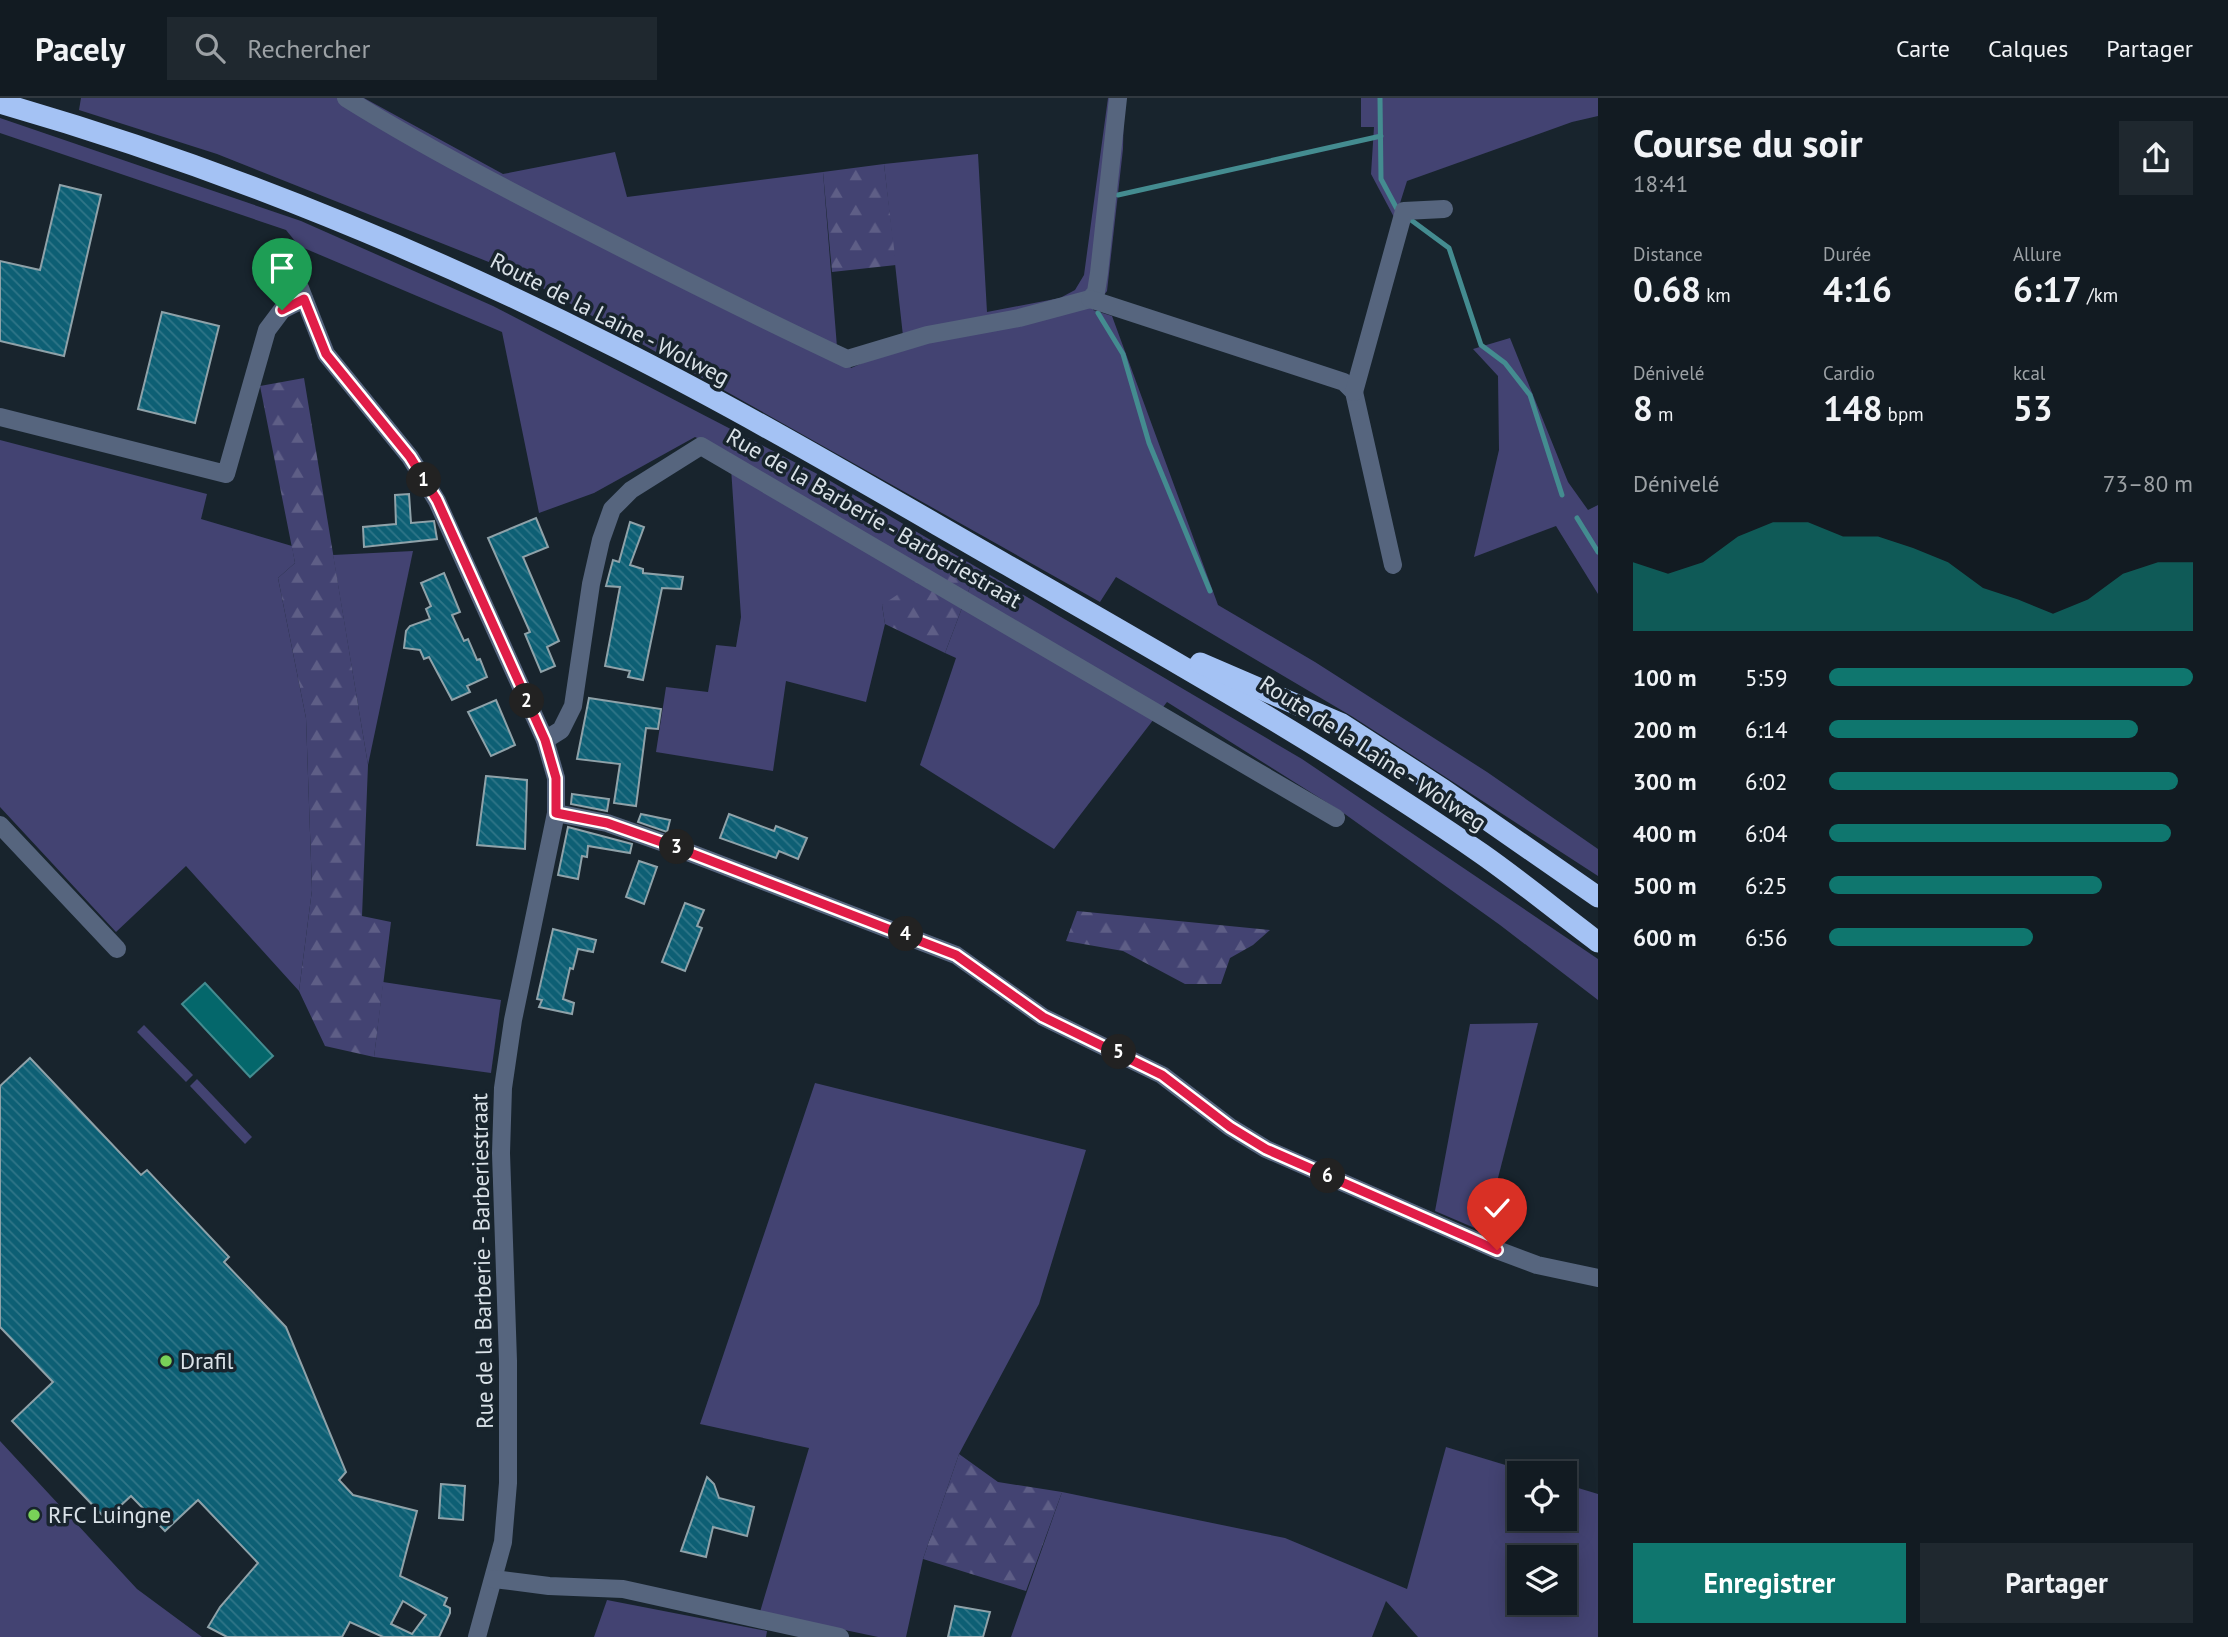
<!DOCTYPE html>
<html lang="fr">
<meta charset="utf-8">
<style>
body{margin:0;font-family:"PT Sans",sans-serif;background:#1f282f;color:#f1f3f6;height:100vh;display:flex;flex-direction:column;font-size:26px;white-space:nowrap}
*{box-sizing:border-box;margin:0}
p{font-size:23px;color:#9ca1a5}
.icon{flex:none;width:38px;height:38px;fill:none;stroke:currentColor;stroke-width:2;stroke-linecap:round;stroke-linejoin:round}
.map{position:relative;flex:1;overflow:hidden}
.details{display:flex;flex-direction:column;background:#121b22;width:630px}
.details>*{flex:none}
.buttons{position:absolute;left:1507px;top:1363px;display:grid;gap:14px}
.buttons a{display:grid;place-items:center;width:70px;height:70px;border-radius:0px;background:#121b22;box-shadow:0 4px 18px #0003,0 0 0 2px #313940;font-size:35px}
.pin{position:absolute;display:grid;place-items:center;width:60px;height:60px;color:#fff;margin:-72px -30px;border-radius:50% 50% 50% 0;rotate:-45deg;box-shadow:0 0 7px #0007}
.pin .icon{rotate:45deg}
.km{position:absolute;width:35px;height:35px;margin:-18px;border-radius:50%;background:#222;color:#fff;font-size:19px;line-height:35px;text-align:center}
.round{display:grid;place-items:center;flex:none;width:74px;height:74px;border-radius:0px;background:#1f282f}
.overview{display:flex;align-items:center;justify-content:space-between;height:119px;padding:0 35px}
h1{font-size:38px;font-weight:600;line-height:52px}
.metrics{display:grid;grid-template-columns:repeat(3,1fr);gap:10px;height:119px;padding:7px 35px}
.metrics div{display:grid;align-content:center}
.metrics b{font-size:35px;font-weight:600}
.metrics small{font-size:19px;font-weight:400}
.metrics p{font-size:19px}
.chart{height:196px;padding:14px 35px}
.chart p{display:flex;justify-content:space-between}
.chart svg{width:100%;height:126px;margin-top:7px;fill:#0f766e;opacity:.7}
.primary-button{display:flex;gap:14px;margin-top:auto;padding:14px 35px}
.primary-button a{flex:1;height:80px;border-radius:0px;background:#0f766e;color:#fff;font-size:28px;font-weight:600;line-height:80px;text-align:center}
.primary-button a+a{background:#1f282f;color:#f1f3f6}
ul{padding:0 35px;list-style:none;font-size:23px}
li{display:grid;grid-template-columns:112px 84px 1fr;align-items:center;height:52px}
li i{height:18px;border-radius:9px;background:#0f766e}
header{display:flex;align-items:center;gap:42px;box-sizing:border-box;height:98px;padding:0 35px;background:#121b22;border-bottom:2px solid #313940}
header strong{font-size:33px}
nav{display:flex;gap:38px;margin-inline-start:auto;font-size:24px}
.search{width:490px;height:63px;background:#1f282f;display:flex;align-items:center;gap:18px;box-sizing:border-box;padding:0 24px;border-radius:0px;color:#9ca1a5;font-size:26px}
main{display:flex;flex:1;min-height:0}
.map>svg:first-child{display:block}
.green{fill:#434372;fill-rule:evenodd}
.forest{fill:url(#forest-firs)}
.water{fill:#04676b;stroke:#448c90;stroke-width:2}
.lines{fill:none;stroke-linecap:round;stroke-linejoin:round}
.stream{stroke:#448c90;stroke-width:5}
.building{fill:url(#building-back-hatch);stroke:#8fa2a9;stroke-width:2;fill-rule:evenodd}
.minor{stroke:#56657e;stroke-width:18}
.highway{stroke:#a4c2f4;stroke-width:21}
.route-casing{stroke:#fff;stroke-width:14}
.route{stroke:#e11d48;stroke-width:9}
.poi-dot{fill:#79d158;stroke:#18242d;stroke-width:2.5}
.labels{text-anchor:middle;stroke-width:7;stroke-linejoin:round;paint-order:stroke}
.street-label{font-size:23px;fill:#dae2e8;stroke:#18242d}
.poi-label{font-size:23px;fill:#dae2e8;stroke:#18242d;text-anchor:start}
</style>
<header>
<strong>Pacely</strong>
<div class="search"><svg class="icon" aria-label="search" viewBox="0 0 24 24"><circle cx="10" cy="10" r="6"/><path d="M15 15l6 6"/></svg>Rechercher</div>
<nav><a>Carte</a><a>Calques</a><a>Partager</a></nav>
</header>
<main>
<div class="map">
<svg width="1598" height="1539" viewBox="0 0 1598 1539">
<defs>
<pattern id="forest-firs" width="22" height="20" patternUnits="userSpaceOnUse" patternTransform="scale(1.75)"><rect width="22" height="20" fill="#434372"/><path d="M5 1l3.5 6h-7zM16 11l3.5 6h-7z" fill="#5e5e86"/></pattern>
<pattern id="building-back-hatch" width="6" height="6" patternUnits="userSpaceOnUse" patternTransform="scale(1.75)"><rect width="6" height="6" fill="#0d5f74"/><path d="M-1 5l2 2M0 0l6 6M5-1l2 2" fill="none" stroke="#307688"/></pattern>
</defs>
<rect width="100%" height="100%" fill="#18242d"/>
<g class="green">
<polygon points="81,0 364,0 503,76 615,54 627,99 823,74 837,249 851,270 904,247 884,66 978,56 987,214 1060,200 1075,192 1084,177 1108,0 1124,0 1123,51 1107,193 1093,212 1112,218 1218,507 1315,564 1487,674 1598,751 1598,778 1353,619 1116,479 1100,504 514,174 217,56 79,12"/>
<polygon points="1361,0 1598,0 1598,18 1572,24 1407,83 1395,121 1371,76 1374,29 1361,29"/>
<polygon points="0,20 301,123 493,208 827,381 1302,661 1598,861 1598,902 1500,827 1342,714 1167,604 1054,751 920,667 956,560 945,555 971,486 882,507 885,526 866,604 786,583 773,673 656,654 666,589 708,594 716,547 736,549 741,519 730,355 695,339 594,395 539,415 502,234 299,148 286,132 0,35"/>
<polygon points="1510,240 1568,384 1588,412 1598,407 1598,496 1556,428 1474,459 1499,352 1498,278 1473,251"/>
<polygon points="0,342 207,396 201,421 292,448 295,465 278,480 306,620 312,792 299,893 186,768 116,834 0,709"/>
<polygon points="413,453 368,667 333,457"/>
<polygon points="383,884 501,902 491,975 374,959"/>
<polygon points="1538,925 1484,1134 1435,1113 1470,926"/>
<polygon points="144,927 193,977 186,984 137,934"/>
<polygon points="197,981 252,1039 245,1046 190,988"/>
<polygon points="815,985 1086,1052 1039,1206 959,1356 923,1461 906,1539 878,1539 760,1514 809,1350 700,1326"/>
<polygon points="0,1343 137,1491 202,1539 0,1539"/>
<path d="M1446,1349l86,26 -13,1v45h45l1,-35 33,10v143h-180l-32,-36 -14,36h-361l51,-145 223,46 122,51zM1519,1460h45v45h-45z"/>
<polygon points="607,1502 767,1533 766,1539 594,1539"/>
</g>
<g class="forest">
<polygon points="884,66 896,167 832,174 823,74"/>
<polygon points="304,280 368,667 362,818 391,824 374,959 325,948 299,893 312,792 306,620 278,480 295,465 260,288"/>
<polygon points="939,469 971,486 945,555 885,526 882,507"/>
<polygon points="1077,813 1270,832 1253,847 1230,860 1221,886 1185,886 1123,853 1066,843"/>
<polygon points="959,1356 998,1384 1062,1394 1026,1493 923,1461"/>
</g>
<polygon class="water" points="205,885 273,958 250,979 182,906"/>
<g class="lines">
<g class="stream">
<polyline points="1380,0 1381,81 1397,111"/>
<polyline points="1118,97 1381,38"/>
<polyline points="1407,119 1449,150 1481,247 1505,265 1530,297 1562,397"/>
<polyline points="1098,215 1123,256 1149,345 1210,493"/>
<polyline points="1577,420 1598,454"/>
</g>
</g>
<g class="building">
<polygon points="60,87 101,97 64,258 0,243 0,163 40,172"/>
<polygon points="162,214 219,228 195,325 138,311"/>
<polygon points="409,396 411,425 434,423 437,441 364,449 363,429 396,426 395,397"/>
<polygon points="536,420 548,449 523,459 559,543 547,549 555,568 541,574 525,536 530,534 488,440"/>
<polygon points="630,424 644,429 630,467 643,471 643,475 683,479 681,491 662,490 643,582 628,579 630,573 605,568 620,489 606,488 613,462 619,464"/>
<polygon points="444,475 460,514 452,517 464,543 468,541 477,562 480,561 487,579 467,588 470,594 452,602 429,559 424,561 420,552 404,550 406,533 410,528 430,521 426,511 431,508 421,485"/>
<polygon points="589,600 661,611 658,631 646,630 636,708 614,705 620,666 577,661"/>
<polygon points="496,602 515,647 491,658 468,614"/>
<polygon points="486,678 527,682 525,751 477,747"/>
<polygon points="572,696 609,701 607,713 571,706"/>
<polygon points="641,716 670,722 667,734 638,724"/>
<polygon points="729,716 774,733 776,728 807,740 798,761 779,753 776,760 720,740"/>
<polygon points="568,729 632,746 630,755 588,748 587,759 582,758 578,781 558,777"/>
<polygon points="639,763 657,769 644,806 626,799"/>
<polygon points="685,805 704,812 697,828 702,830 685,873 662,864"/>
<polygon points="553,831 596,842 593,854 578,851 573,871 570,870 563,901 574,905 572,916 539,909 542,902 537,901"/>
<path d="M30,960l111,117 6,-5 82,87 -5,5 62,65 60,145 -7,8 14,15 64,16 -17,65 47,22 -3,7 6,3v5l-11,24h-56l-33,-15 -8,15h-115l-19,-10 12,-20 38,-44 -60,-63 -33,31 -34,-35 -25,23 -94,-98 41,-39 -53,-55v-241zM403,1503l23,14 -14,19 -21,-10z"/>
<polygon points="707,1379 714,1386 719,1400 754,1409 747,1438 713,1429 706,1459 681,1453"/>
<polygon points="441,1386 465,1388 463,1422 439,1420"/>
<polygon points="955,1508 990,1514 983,1539 948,1539"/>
</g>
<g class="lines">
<g class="minor">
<path d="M346,0c80,50 164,93 248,136 84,43 168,85 253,125l80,-24 92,-17 71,-19 6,-7 3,-19 19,-175"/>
<polyline points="300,190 326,256 410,359 437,403 545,642 556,680 556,715 513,922 503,990 501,1055 508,1263 508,1385 503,1444 477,1539"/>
<polyline points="1090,201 1344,284 1354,294 1393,467"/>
<polyline points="1354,294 1404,113 1444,111"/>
<polyline points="0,319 226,376 267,232 282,212 304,201"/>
<polyline points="545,642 561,632 573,608 591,486 601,442 612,411 631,392 701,348 1336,720"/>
<polyline points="556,715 607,725 667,746 956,857 1043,919 1162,977 1230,1029 1266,1051 1497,1152 1537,1167 1598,1180"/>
<polyline points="0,727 117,851"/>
<polyline points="494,1481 549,1488 623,1491 840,1539"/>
</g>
<g class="highway">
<path d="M0,5c213,61 419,145 617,245 133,67 261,143 390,217 161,93 322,183 475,289 40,28 77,59 116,88"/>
<polyline points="1200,565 1342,626 1444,692 1598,799"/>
</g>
</g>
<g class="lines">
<g class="route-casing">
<polyline id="route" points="282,212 304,201 326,256 410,359 437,402 545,642 556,680 556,715 607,725 667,746 956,857 1043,919 1162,977 1230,1029 1266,1051 1497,1152"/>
</g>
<use href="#route" class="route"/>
</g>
<g class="poi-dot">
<circle cx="166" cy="1263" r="7"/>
<circle cx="34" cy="1417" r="7"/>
</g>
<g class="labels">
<g class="street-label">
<text transform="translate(610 221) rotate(27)" y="8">Route de la Laine - Wolweg</text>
<text transform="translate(874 420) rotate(30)" y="8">Rue de la Barberie - Barberiestraat</text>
<text transform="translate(1373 655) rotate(33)" y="8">Route de la Laine - Wolweg</text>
<text transform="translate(482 1163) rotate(-91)" y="8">Rue de la Barberie - Barberiestraat</text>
</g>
<g class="poi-label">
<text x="180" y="1271">Drafil</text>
<text x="48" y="1425">RFC Luingne</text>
</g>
</g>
</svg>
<div class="buttons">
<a><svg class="icon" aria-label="locate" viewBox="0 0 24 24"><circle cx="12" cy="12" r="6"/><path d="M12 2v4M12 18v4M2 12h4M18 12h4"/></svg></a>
<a><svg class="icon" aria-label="layers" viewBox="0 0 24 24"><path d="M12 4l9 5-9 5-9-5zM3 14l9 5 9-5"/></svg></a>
</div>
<div class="pin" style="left:282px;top:212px;background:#1e9e55"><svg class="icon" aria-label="arrive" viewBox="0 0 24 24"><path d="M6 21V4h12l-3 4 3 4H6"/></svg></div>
<div class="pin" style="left:1497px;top:1152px;background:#d93025"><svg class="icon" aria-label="check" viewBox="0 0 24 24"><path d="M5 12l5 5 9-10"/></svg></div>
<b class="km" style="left:424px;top:382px">1</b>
<b class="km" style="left:527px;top:603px">2</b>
<b class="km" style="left:677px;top:749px">3</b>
<b class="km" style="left:906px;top:836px">4</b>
<b class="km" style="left:1119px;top:954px">5</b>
<b class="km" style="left:1328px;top:1078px">6</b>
</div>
<section class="details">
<div class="overview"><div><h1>Course du soir</h1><p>18:41</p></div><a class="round"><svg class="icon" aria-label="share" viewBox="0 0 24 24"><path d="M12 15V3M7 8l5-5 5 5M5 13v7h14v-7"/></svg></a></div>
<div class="metrics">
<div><p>Distance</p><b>0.68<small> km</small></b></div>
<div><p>Durée</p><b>4:16</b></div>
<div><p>Allure</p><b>6:17<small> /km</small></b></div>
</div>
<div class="metrics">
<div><p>Dénivelé</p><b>8<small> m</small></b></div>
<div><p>Cardio</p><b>148<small> bpm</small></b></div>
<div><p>kcal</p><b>53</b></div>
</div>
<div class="chart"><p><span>Dénivelé</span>73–80 m</p>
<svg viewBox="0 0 160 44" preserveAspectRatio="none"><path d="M0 44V20L10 24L20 20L30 11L40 6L50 6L60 11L70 11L80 15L90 20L100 29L110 33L120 38L130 33L140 24L150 20L160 20V44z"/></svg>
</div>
<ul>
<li><b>100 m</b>5:59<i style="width:100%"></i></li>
<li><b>200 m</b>6:14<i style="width:85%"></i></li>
<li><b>300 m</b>6:02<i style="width:96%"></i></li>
<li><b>400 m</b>6:04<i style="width:94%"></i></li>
<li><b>500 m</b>6:25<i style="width:75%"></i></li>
<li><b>600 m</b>6:56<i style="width:56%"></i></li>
</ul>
<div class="primary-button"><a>Enregistrer</a><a>Partager</a></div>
</section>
</main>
